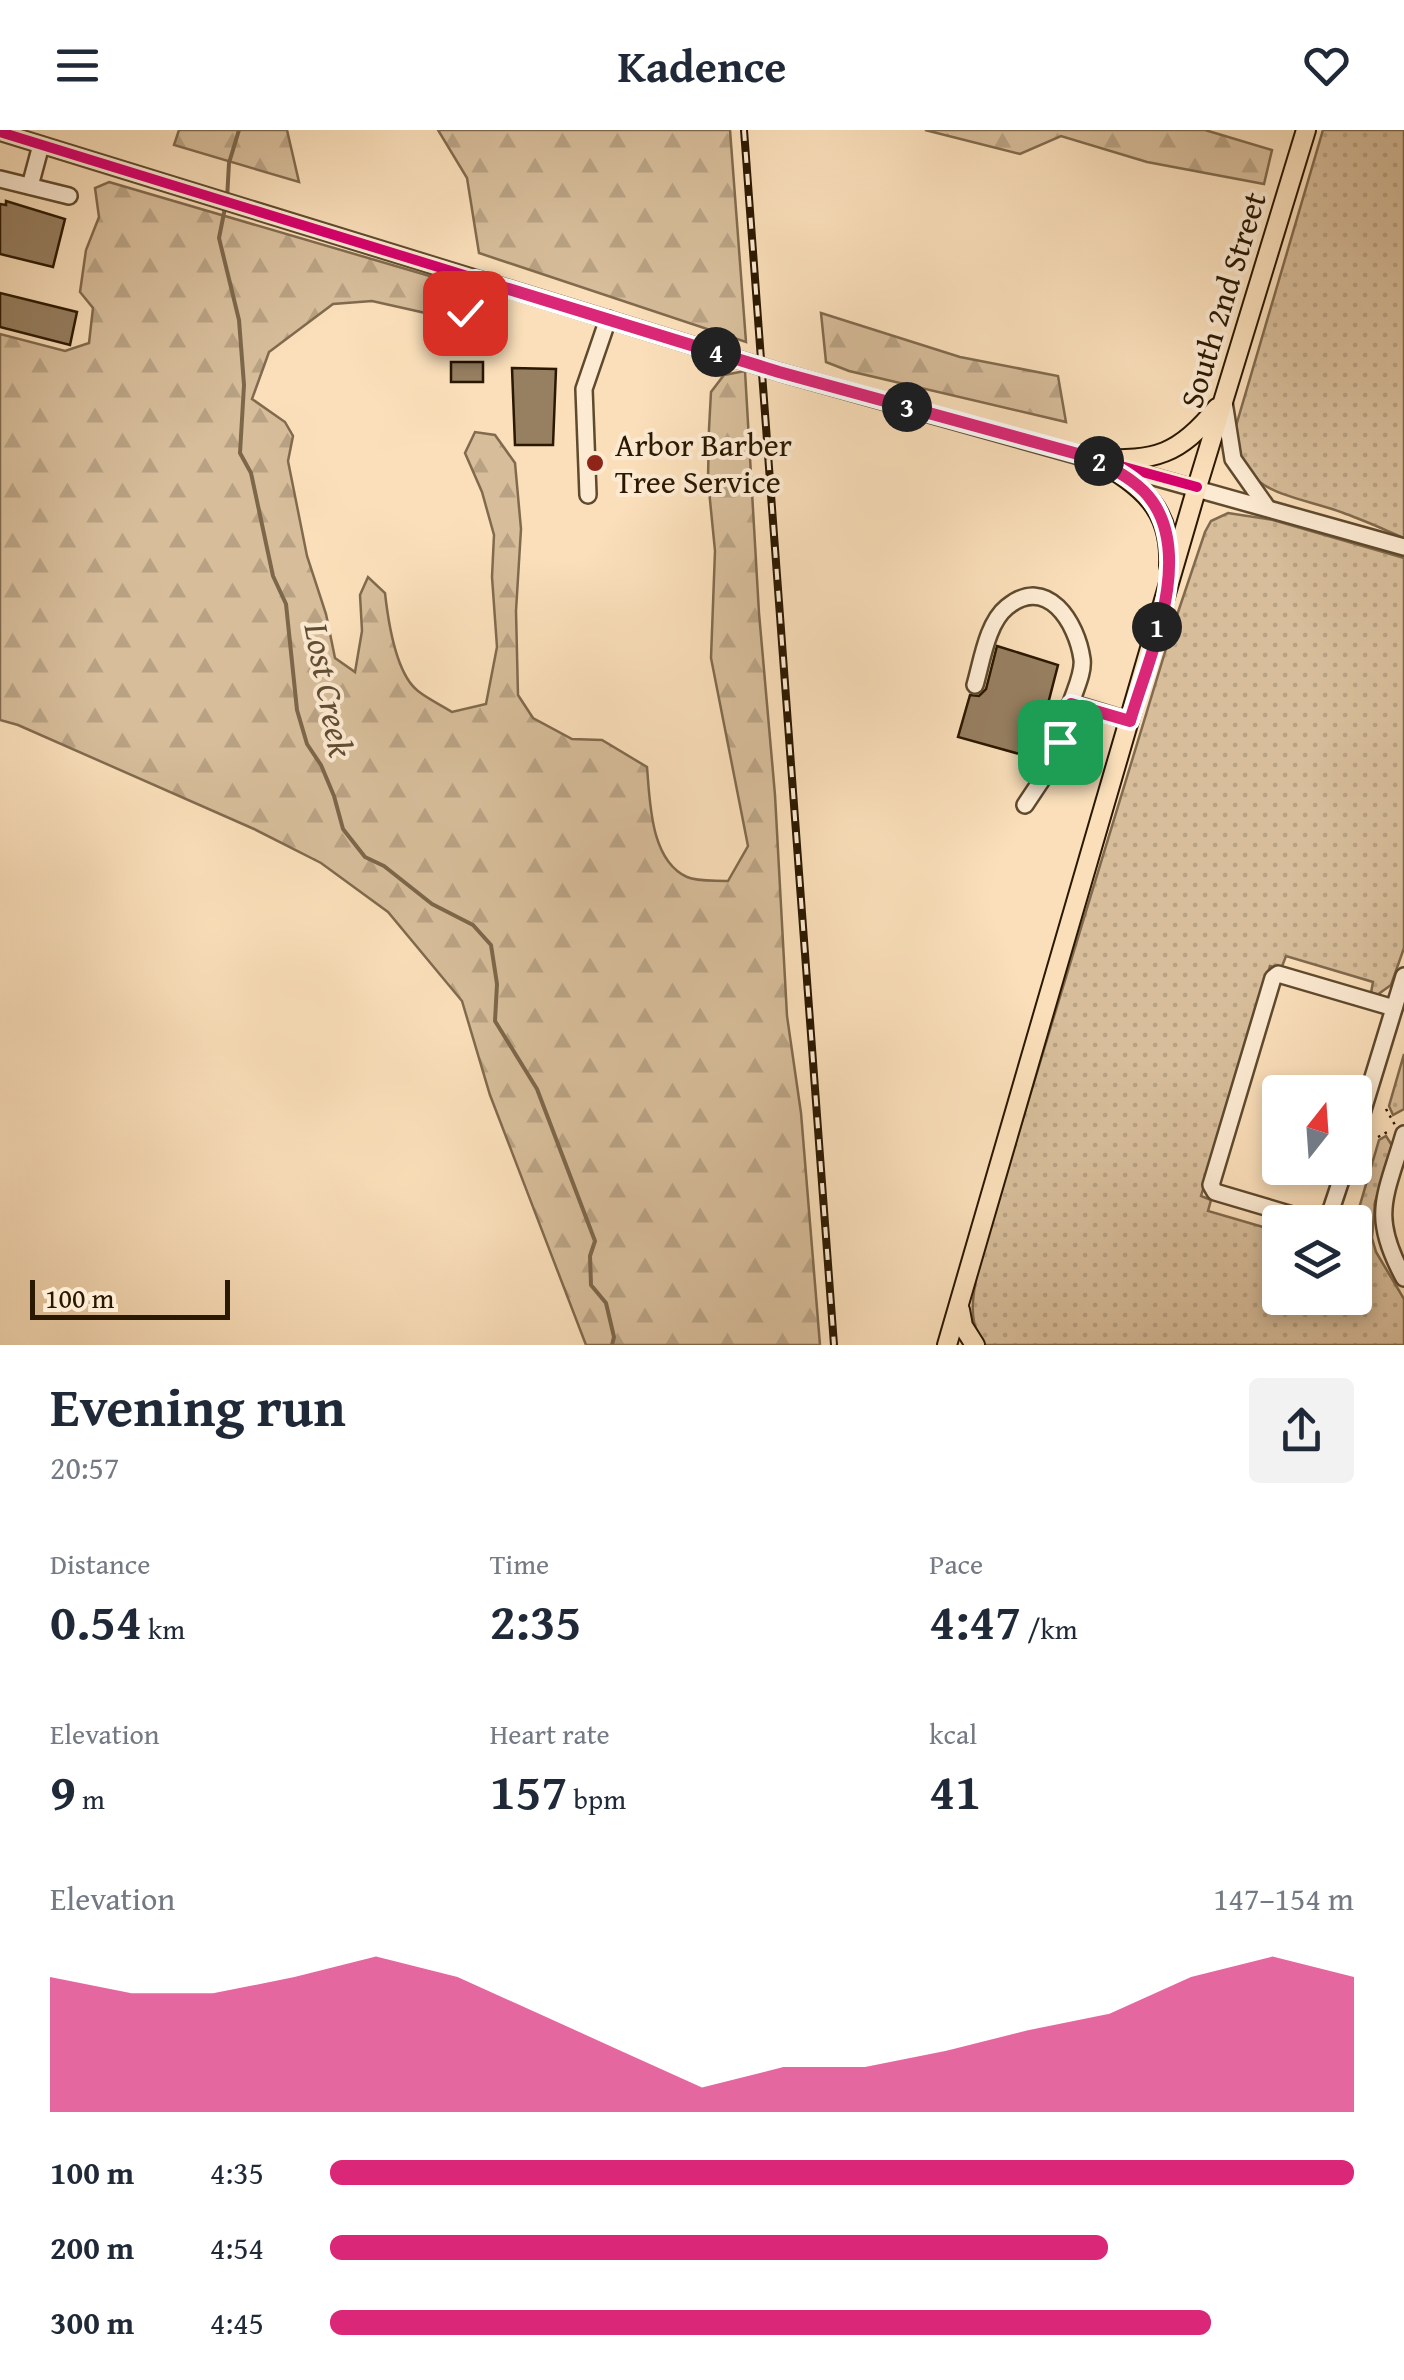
<!DOCTYPE html>
<meta charset="utf-8">
<style>
body{margin:0;font-family:"Gentium Book Plus",serif;background:#f2f2f3;color:#1f2937;height:100vh;display:flex;flex-direction:column;font-size:38px;white-space:nowrap}
*{box-sizing:border-box;margin:0}
p{font-size:32px;color:#747a83}
.icon{flex:none;width:55px;height:55px;fill:none;stroke:currentColor;stroke-width:2;stroke-linecap:round;stroke-linejoin:round}
.map{position:relative;height:1215px;overflow:hidden}
.side{display:flex;flex-direction:column;background:#fff;flex:1}
.side>*{flex:none}
.needle{width:65px;rotate:17deg}
.controls{position:absolute;left:1262px;top:945px;display:grid;gap:20px}
.controls a{display:grid;place-items:center;width:110px;height:110px;border-radius:10px;background:#fff;box-shadow:0 5px 15px #0003;font-size:50px}
.scale{position:absolute;left:30px;bottom:25px;width:200px;box-sizing:border-box;padding-left:10px;border:5px solid #2b1800;border-top:0;font-size:28px;line-height:35px;white-space:nowrap;color:#2b1800;-webkit-text-stroke:8px #fcead2;paint-order:stroke}
.pin{position:absolute;display:grid;place-items:center;width:85px;height:85px;color:#fff;margin:-42px;border-radius:20px;box-shadow:0 5px 15px #0006}
.km{position:absolute;width:50px;height:50px;margin:-25px;border-radius:50%;background:#222;color:#fff;font-size:28px;line-height:50px;text-align:center}
.round{display:grid;place-items:center;flex:none;width:105px;height:105px;border-radius:10px;background:#f2f2f3}
.summary{display:flex;align-items:center;justify-content:space-between;height:170px;padding:0 50px}
h1{font-size:55px;font-weight:700;line-height:75px}
.figures{display:grid;grid-template-columns:repeat(3,1fr);gap:15px;height:170px;padding:10px 50px}
.figures div{display:grid;align-content:center}
.figures b{font-size:50px;font-weight:700}
.figures small{font-size:28px;font-weight:400}
.figures p{font-size:28px}
.chart{height:280px;padding:20px 50px}
.chart p{display:flex;justify-content:space-between}
.chart svg{width:100%;height:180px;margin-top:10px;fill:#db2777;opacity:.7}
ul{padding:0 50px;list-style:none;font-size:32px}
li{display:grid;grid-template-columns:160px 120px 1fr;align-items:center;height:75px}
li i{height:25px;border-radius:12px;background:#db2777}
header{display:flex;justify-content:space-between;align-items:center;height:130px;padding:0 50px;background:#fff;font-size:45px;font-weight:700}
.map>svg:first-child{display:block}
.grass{fill:url(#grass-dots);stroke:#816a4d;stroke-width:2.5}
.forest{fill:url(#forest-firs);stroke:#816a4d;stroke-width:2.5}
.lines{fill:none;stroke-linecap:round;stroke-linejoin:round}
.stream{stroke:#7d674a;stroke-width:4}
.building{fill:#977f61;stroke:#2b1800;stroke-width:2.5}
.minor-casing{stroke:#5f4a2e;stroke-width:20}
.major-casing{stroke:#2b1800;stroke-width:22}
.path{stroke:#2b1800;stroke-width:2.5;stroke-dasharray:2.5 5;stroke-linecap:butt}
.minor{stroke:#fcead2;stroke-width:15}
.major{stroke:#fadfba;stroke-width:18}
.rail-casing{stroke:#2b1800;stroke-width:8}
.rail{stroke:#fcead2;stroke-width:4;stroke-dasharray:11;stroke-linecap:butt}
.cycleway-casing{stroke:#fcead2;stroke-width:16}
.cycleway{stroke:#d6006c;stroke-width:10}
.route-casing{stroke:#fff;stroke-width:20}
.route{stroke:#db2777;stroke-width:12}
.poi-dot{fill:#8f2418;stroke:#fcead2;stroke-width:4}
.labels{text-anchor:middle;stroke-width:8;stroke-linejoin:round;paint-order:stroke}
.street-label{font-size:32px;fill:#2b1800;stroke:#fcead2}
.poi-label{font-size:32px;fill:#2b1800;stroke:#fcead2;text-anchor:start}
.water-label{font-size:35px;font-style:italic;fill:#624c31;stroke:#fcead2}
</style>
<header><svg class="icon" aria-label="menu" viewBox="0 0 24 24"><path d="M4 6h16M4 12h16M4 18h16"/></svg>Kadence<svg class="icon" aria-label="heart" viewBox="0 0 24 24"><path d="M12 20l-8-8c-3-5 5-10 8-4 3-6 11-1 8 4z"/></svg></header>
<div class="map">
<svg width="1404" height="1215" viewBox="0 0 1404 1215">
<defs>
<pattern id="grass-dots" width="8" height="8" patternUnits="userSpaceOnUse" patternTransform="scale(2.5)"><rect width="8" height="8" fill="#d7bd9a"/><path d="M2 2h.1M6 6h.1" fill="none" stroke="#b9a283" stroke-width="1.8" stroke-linecap="round"/></pattern>
<pattern id="forest-firs" width="22" height="20" patternUnits="userSpaceOnUse" patternTransform="scale(2.5)"><rect width="22" height="20" fill="#d7bd9a"/><path d="M5 1l3.5 6h-7zM16 11l3.5 6h-7z" fill="#b9a283"/></pattern>
</defs>
<rect width="100%" height="100%" fill="#fadfba"/>
<filter id="stains"><feTurbulence type="fractalNoise" baseFrequency=".002" numOctaves="4"/><feColorMatrix values="0 0 0 0 .2 0 0 0 0 .09 0 0 0 0 .02 0 0 0 .5 -.17"/></filter>
<radialGradient id="worn" r=".72"><stop offset=".6" stop-color="#630" stop-opacity="0"/><stop offset="1" stop-color="#630" stop-opacity=".3"/></radialGradient>
<g class="grass">
<path d="M1323,0h81v408c-19,-8 -38,-17 -58,-24 -50,-20 -112,-17 -110,-88z"/>
<path d="M1228,383l45,7 131,38v390l-13,37 -14,10 -6,-2 2,-11 -87,-26 -5,13 -11,-3 -69,230 10,4 -3,11 72,21v66h75v-76l24,-82 7,-4 7,11 -18,55 -3,36 4,14 28,47v46h-419c-21,-25 -10,-60 -4,-89l188,-617 36,-107 6,-11z"/>
<polygon points="1404,924 1404,979 1393,985 1389,976"/>
</g>
<g class="forest">
<polygon points="179,0 287,0 299,52 174,15"/>
<polygon points="438,0 730,0 746,212 479,123 467,48"/>
<polygon points="925,0 1205,0 1272,20 1264,54 1147,32 1061,6 1020,24"/>
<path d="M109,52l324,95 17,10v13l-11,16 -67,-15 -39,3 -64,48 -17,47 33,23 8,14 -5,25 19,95 19,58 9,44 20,14 7,-41 -2,-36 8,-18 17,16c3,27 10,80 33,98 10,8 23,14 34,21l34,-8 11,-57 -5,-70 2,-42 -12,-43 -17,-39 10,-21 20,3 20,28 6,66 -5,82 2,84 15,23 39,21 30,1 45,27c3,34 3,93 40,110 11,5 29,3 41,4l20,-35 -37,-188 4,-107 -7,-71 1,-51 2,-37 13,-17 21,-4 14,242 16,182 12,221 14,97 19,232h-234l-96,-250 -28,-94 -74,-89 -67,-49 -67,-34 -236,-104 -18,-5v-386l65,17 24,-8 4,-35 -13,-16 6,-42 13,-33 -4,-29z"/>
<polygon points="821,183 960,227 1058,246 1066,292 849,241 826,232"/>
</g>
<g class="lines">
<g class="stream">
<polyline points="227,69 229,33 239,0"/>
<polyline points="225,78 219,108 239,190 244,255 240,323 251,343 273,446 286,474 297,580 307,614 321,635 334,666 343,699 365,727 384,736 432,774 473,795 491,815 497,854 495,891 537,959 595,1111 590,1126 591,1155 606,1173 614,1207 612,1215"/>
</g>
</g>
<g class="building">
<polygon points="6,71 65,89 53,137 0,124 0,74 6,75"/>
<polygon points="0,163 77,182 70,215 0,197"/>
<rect x="451" y="232" width="32" height="20"/>
<polygon points="512,238 556,239 553,315 515,315"/>
<polygon points="997,516 1058,535 1034,628 958,607 970,565 979,566 986,559"/>
</g>
<g class="lines">
<g class="minor-casing">
<g id="minor">
<polyline points="0,2 779,242 1404,417"/>
<polyline points="0,49 69,66"/>
<polyline points="30,56 41,15"/>
<polyline points="464,216 465,183 476,149"/>
<polyline points="1224,272 1233,329 1266,376"/>
<polyline points="588,365 584,259 608,189"/>
<path d="M975,555c7,-24 12,-62 32,-78 40,-33 70,16 75,52 2,13 -7,31 -11,44l59,18"/>
<polyline points="1025,675 1047,642 1071,573"/>
<path d="M1404,1004c-19,64 -34,81 0,144"/>
<polyline points="1355,1006 1404,846"/>
<polyline points="1316,1092 1215,1062 1211,1055 1273,848 1278,844 1394,878"/>
<polyline points="1327,1092 1345,1038"/>
</g>
</g>
<g class="major-casing">
<g id="major">
<path d="M1096,329c46,28 76,49 73,107"/>
<path d="M1097,329c59,2 82,-4 120,-51"/>
<polyline points="960,1180 963,1196 975,1215"/>
<polyline points="947,1215 1197,357 1306,0"/>
</g>
</g>
<g class="path">
<polyline points="1386,979 1395,995"/>
<polyline points="1378,1007 1391,1000"/>
</g>
<use href="#minor" class="minor"/>
<use href="#major" class="major"/>
<g class="rail-casing">
<polyline id="rail" points="744,0 834,1215"/>
</g>
<use href="#rail" class="rail"/>
<g class="cycleway-casing">
<polyline id="cycleway" points="0,2 779,242 1197,357"/>
</g>
<use href="#cycleway" class="cycleway"/>
</g>
<g class="lines">
<g class="route-casing">
<path id="route" d="M465,183l11,-34 303,93 317,87c20,12 43,23 56,42 42,59 -4,158 -22,220l-59,-17 -11,38"/>
</g>
<use href="#route" class="route"/>
</g>
<circle class="poi-dot" cx="595" cy="333" r="10"/>
<g class="labels">
<g class="street-label">
<text transform="translate(1223 170) rotate(-73)" y="11">South 2nd Street</text>
</g>
<g class="poi-label">
<text x="615" y="326">Arbor Barber<tspan x="615" dy="37">Tree Service</tspan></text>
</g>
<g class="water-label">
<text transform="translate(329 560) rotate(79)" y="12">Lost Creek</text>
</g>
</g>
<rect width="100%" height="100%" filter="url(#stains)"/>
<rect width="100%" height="100%" fill="url(#worn)"/>
</svg>
<div class="controls">
<a><svg class="needle" viewBox="-14 -14 28 28"><path d="M0-13l5 13h-10z" fill="#e53935"/><path d="M0 13l5-13h-10z" fill="#747a83"/></svg></a>
<a><svg class="icon" aria-label="layers" viewBox="0 0 24 24"><path d="M12 4l9 5-9 5-9-5zM3 14l9 5 9-5"/></svg></a>
</div>
<div class="scale">100 m</div>
<div class="pin" style="left:1060px;top:612px;background:#1e9e55"><svg class="icon" aria-label="arrive" viewBox="0 0 24 24"><path d="M6 21V4h12l-3 4 3 4H6"/></svg></div>
<div class="pin" style="left:465px;top:183px;background:#d93025"><svg class="icon" aria-label="check" viewBox="0 0 24 24"><path d="M5 12l5 5 9-10"/></svg></div>
<b class="km" style="left:1157px;top:497px">1</b>
<b class="km" style="left:1099px;top:331px">2</b>
<b class="km" style="left:907px;top:277px">3</b>
<b class="km" style="left:716px;top:222px">4</b>
</div>
<section class="side">
<div class="summary"><div><h1>Evening run</h1><p>20:57</p></div><a class="round"><svg class="icon" aria-label="share" viewBox="0 0 24 24"><path d="M12 15V3M7 8l5-5 5 5M5 13v7h14v-7"/></svg></a></div>
<div class="figures">
<div><p>Distance</p><b>0.54<small> km</small></b></div>
<div><p>Time</p><b>2:35</b></div>
<div><p>Pace</p><b>4:47<small> /km</small></b></div>
</div>
<div class="figures">
<div><p>Elevation</p><b>9<small> m</small></b></div>
<div><p>Heart rate</p><b>157<small> bpm</small></b></div>
<div><p>kcal</p><b>41</b></div>
</div>
<div class="chart"><p><span>Elevation</span>147–154 m</p>
<svg viewBox="0 0 160 44" preserveAspectRatio="none"><path d="M0 44V11L10 15L20 15L30 11L40 6L50 11L60 20L70 29L80 38L90 33L100 33L110 29L120 24L130 20L140 11L150 6L160 11V44z"/></svg>
</div>
<ul>
<li><b>100 m</b>4:35<i style="width:100%"></i></li>
<li><b>200 m</b>4:54<i style="width:76%"></i></li>
<li><b>300 m</b>4:45<i style="width:86%"></i></li>
</ul>
</section>
